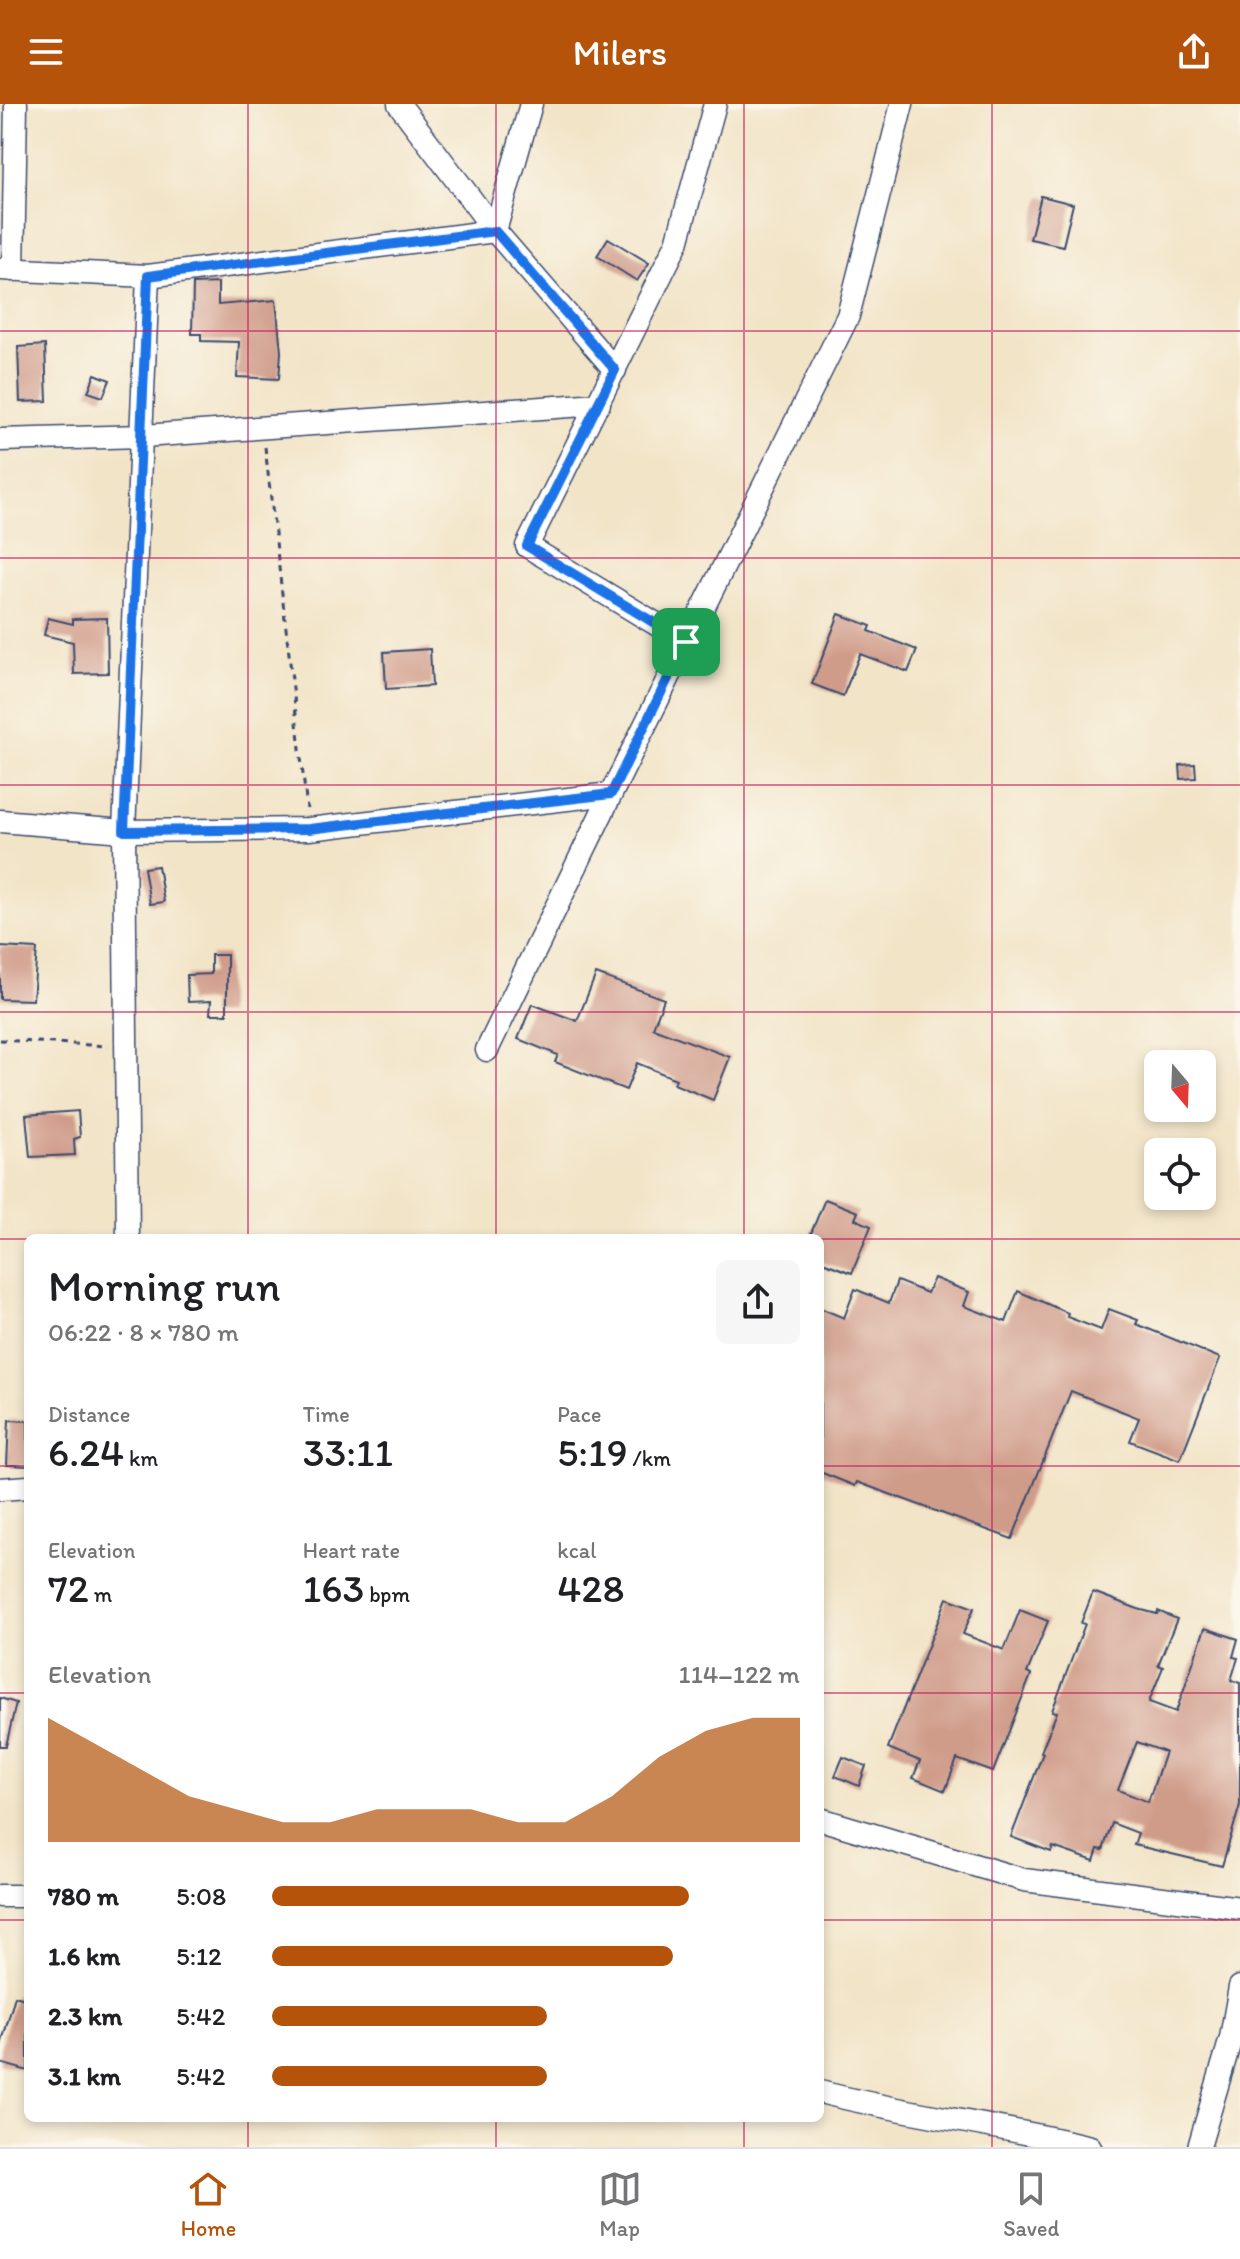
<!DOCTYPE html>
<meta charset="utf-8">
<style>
body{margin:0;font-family:Itim,sans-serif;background:#f6f6f6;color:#202124;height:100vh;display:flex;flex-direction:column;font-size:30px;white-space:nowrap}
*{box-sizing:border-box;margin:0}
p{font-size:26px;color:#757577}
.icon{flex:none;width:44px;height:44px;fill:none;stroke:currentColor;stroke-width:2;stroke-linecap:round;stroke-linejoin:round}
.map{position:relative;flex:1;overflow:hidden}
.sheet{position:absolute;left:24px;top:1130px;width:800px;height:888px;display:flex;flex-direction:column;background:#fff;border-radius:12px;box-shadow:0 4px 12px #0003}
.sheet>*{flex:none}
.needle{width:52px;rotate:161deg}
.fabs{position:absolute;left:1144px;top:946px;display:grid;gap:16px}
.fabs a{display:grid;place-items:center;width:72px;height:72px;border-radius:12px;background:#fff;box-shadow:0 4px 12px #0003;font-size:40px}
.pin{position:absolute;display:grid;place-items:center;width:68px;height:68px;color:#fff;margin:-34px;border-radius:16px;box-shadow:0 4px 12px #0006}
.round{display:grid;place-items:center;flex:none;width:84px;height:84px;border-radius:12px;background:#f6f6f6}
.headline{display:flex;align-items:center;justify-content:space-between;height:136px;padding:0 24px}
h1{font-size:44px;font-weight:600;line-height:60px}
.metrics{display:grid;grid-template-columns:repeat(3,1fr);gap:12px;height:136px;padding:8px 24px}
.metrics div{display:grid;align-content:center}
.metrics b{font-size:40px;font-weight:600}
.metrics small{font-size:22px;font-weight:400}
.metrics p{font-size:22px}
.chart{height:224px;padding:16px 24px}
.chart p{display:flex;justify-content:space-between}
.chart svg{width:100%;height:144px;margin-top:8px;fill:#b45309;opacity:.7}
ul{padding:0 24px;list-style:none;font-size:26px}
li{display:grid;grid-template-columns:128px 96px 1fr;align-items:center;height:60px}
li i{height:20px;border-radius:10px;background:#b45309}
header{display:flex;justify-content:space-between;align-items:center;height:104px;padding:0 24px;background:#b45309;color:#fff;font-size:36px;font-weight:600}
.menu{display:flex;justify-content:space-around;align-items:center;height:112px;border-top:2px solid #e0e0e0;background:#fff;font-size:22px;color:#757577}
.menu a{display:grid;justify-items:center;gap:4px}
.menu .on{color:#b45309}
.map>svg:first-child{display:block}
.building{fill:#d09c8a;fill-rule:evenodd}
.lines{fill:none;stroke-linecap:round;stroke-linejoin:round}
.minor-casing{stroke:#3b4a6e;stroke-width:25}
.path{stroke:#3b4a6e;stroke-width:3;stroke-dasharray:6 6;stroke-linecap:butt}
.minor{stroke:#fff;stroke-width:22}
.route-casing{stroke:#fff;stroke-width:16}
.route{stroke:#1a73e8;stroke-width:10}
.grid{fill:none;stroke:#c2185b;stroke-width:2;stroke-opacity:0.55}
</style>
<header><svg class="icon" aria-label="menu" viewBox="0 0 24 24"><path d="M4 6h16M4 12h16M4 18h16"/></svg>Milers<svg class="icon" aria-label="share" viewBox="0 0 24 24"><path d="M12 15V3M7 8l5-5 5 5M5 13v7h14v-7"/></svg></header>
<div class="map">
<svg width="1240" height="2043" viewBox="0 0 1240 2043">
<rect width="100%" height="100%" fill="#fbf7ec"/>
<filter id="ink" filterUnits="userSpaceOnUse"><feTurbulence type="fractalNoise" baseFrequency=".0125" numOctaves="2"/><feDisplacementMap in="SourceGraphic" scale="16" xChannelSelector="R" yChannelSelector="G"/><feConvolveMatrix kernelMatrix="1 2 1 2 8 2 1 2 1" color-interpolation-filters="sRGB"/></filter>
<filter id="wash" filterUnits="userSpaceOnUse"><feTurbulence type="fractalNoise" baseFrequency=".006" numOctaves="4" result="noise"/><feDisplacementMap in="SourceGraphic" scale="32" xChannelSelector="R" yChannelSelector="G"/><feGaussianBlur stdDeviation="1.8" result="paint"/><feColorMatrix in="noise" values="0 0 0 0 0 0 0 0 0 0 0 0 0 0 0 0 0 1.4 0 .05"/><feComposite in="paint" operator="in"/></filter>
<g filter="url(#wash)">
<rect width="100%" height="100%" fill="#f2e4c7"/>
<g id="blocks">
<g class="building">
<polygon points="1041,92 1073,100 1063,142 1030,135"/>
<polygon points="608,134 649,159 637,177 597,152"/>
<polygon points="218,179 218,201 276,196 281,248 279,275 237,273 239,238 201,237 201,230 192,230 193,180"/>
<polygon points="45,241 47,297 20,298 18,243"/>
<polygon points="95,270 110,276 103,293 88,288"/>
<polygon points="839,510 871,522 869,527 917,546 908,568 860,550 843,592 812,580"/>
<polygon points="48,514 73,520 73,515 107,514 108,569 74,570 73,538 44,531"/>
<polygon points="430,545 432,582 386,585 384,548"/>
<polygon points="1195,660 1196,674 1181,675 1180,661"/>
<polygon points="158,762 164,798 150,800 144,764"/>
<polygon points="0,843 37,845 33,896 0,895"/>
<polygon points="211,851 227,851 227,910 210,910 211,897 188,898 187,871 211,870"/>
<polygon points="596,870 664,895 653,924 730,953 713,996 674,980 676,975 637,959 626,986 555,958 558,951 518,935 532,900 577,917"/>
<polygon points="78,1007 80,1033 74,1035 75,1051 30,1053 26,1011"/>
<polygon points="825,1095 858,1108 855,1115 871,1122 852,1169 820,1157 820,1134 809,1134"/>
<polygon points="934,1174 969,1188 964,1202 1006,1218 1018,1187 1068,1209 1067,1213 1101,1226 1109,1205 1138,1216 1136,1220 1220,1254 1180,1356 1130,1337 1139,1314 1071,1287 1012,1435 857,1378 855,1382 820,1368 820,1204 844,1214 855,1185 889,1199 897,1177 927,1189"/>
<polygon points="9,1316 28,1317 28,1362 7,1361"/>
<path d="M1093,1488l45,17 19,5 1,-3 19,8 -19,46 5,2 -14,35 27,10 29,-84 33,11 -5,18 5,1 -7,22 9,3v122l-18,61 -88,-21 4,-12 -26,-10 -9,27 -5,-1 -4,12 -41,-14 -2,5 -40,-15 32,-84 -2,-1 16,-40 -5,-1 33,-87 -4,-1zM1137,1638l28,10 -17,50 -30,-12z"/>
<polygon points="947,1494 974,1504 963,1530 1004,1546 1020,1506 1048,1517 1027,1569 1031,1571 993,1668 957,1655 945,1687 913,1674 920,1657 888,1644"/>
<polygon points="0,1594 16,1599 6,1642 0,1642"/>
<polygon points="843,1653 866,1662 859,1682 835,1672"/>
<polygon points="15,1892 28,1896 28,1967 0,1959 0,1945"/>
</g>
</g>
</g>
<g filter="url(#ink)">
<use href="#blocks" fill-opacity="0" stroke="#3b4a6e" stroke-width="2"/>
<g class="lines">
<g class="minor-casing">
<g id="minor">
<polyline points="399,0 495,127 615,266"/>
<polyline points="0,165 148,172 495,127 531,0"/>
<polyline points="13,166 16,0"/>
<polyline points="0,336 143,332 599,300"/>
<polyline points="686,538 527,442 677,139 715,0"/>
<polyline points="0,717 124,727 309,725 611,690"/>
<polyline points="487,946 611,690 848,212 902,0"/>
<polyline points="128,1134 124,727 148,172"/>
<polyline points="0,1385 28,1383"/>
<polyline points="820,1715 1024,1776 1240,1804"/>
<polyline points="0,1792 28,1792"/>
<path d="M820,1988c89,23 181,33 270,55"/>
<polyline points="1199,2043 1231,1934 1240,1883"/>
</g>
</g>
<g class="path">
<polyline points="265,343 307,705"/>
<polyline points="0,936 108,942"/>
</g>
<use href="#minor" class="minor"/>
</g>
</g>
<g class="lines" filter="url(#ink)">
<g class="route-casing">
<polygon id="route" points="495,127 615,266 527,442 686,538 611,690 309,725 124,727 148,172"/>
</g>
<use href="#route" class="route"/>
</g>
<path class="grid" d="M248,0v1134M496,0v1134M744,0v1134M992,0v2043M0,227h1240M0,454h1240M0,681h1240M0,908h1240M0,1135h28M820,1135h420M0,1362h28M820,1362h420M0,1589h28M820,1589h420M0,1816h28M820,1816h420M248,2014v29M496,2014v29M744,2014v29"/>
</svg>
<div class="fabs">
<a><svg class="needle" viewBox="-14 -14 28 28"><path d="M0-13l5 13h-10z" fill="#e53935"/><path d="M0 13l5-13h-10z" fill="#757577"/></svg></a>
<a><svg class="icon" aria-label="locate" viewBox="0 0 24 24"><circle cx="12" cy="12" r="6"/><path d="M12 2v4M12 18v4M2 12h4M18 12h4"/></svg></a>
</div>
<div class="pin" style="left:686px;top:538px;background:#1e9e55"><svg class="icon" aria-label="arrive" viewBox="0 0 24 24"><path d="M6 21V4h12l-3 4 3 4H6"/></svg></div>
<section class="sheet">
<div class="headline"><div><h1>Morning run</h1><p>06:22 · 8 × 780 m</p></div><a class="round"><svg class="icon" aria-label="share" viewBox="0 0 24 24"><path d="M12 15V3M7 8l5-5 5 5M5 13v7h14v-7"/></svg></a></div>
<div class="metrics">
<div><p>Distance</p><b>6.24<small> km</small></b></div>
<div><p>Time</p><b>33:11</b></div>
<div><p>Pace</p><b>5:19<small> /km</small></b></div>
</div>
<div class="metrics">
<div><p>Elevation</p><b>72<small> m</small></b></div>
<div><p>Heart rate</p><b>163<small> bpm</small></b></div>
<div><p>kcal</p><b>428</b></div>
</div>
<div class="chart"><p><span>Elevation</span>114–122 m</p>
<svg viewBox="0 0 160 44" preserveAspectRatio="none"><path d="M0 44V6L10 14L20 22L30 30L40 34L50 38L60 38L70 34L80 34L90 34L100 38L110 38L120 30L130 18L140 10L150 6L160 6V44z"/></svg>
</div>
<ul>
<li><b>780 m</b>5:08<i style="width:79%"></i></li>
<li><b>1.6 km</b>5:12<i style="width:76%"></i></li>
<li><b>2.3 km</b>5:42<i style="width:52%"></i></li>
<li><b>3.1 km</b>5:42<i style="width:52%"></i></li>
</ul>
</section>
</div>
<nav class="menu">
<a class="on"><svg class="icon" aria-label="home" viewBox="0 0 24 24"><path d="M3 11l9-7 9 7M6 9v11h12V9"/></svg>Home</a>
<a><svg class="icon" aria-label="map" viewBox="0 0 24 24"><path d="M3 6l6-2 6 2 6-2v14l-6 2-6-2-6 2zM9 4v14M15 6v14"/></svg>Map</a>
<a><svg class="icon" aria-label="saved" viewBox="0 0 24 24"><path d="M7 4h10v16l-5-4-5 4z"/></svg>Saved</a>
</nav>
